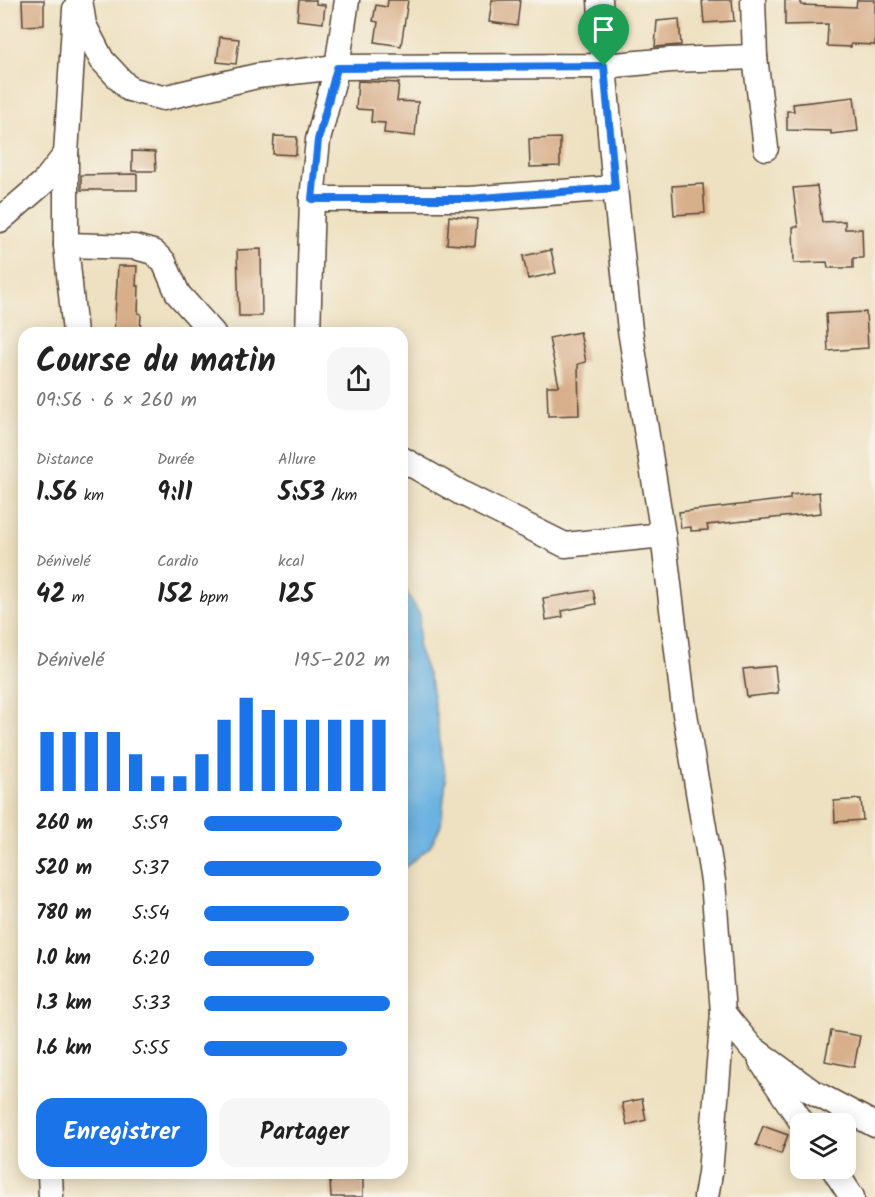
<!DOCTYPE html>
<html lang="fr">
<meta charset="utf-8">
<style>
body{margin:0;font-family:Kalam,sans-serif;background:#f6f6f6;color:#222;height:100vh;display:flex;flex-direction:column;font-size:22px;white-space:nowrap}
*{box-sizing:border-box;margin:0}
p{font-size:20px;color:#767676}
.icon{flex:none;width:33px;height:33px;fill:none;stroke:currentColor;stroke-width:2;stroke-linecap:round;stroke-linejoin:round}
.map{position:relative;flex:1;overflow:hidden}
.details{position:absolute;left:18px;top:327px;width:390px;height:852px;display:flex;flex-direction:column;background:#fff;border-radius:18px;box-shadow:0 3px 15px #0003}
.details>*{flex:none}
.fabs{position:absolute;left:790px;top:1113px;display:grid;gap:12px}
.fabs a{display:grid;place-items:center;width:66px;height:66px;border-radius:12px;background:#fff;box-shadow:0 3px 15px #0003;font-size:30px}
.pin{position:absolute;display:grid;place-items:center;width:51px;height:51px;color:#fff;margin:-62px -26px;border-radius:50% 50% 50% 0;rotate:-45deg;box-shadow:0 0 6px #0007}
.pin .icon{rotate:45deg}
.round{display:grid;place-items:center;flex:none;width:63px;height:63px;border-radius:18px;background:#f6f6f6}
.overview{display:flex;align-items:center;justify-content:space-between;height:102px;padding:0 18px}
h1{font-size:33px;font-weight:700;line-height:45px}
.stats{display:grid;grid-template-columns:repeat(3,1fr);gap:9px;height:102px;padding:6px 18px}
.stats div{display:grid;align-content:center}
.stats b{font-size:26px;font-weight:700}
.stats small{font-size:16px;font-weight:400}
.stats p{font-size:16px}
.chart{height:168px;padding:12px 18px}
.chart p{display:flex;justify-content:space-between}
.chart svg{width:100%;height:108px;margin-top:6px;stroke:#1a73e8;stroke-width:6}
.cta{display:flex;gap:12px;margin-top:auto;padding:12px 18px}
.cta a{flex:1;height:69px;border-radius:18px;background:#1a73e8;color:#fff;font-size:24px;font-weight:700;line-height:69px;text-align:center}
.cta a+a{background:#f6f6f6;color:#222}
ul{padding:0 18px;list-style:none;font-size:20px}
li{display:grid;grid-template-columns:96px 72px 1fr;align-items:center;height:45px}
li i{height:15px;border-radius:8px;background:#1a73e8}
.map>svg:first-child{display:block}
.water{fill:#6ab2e1;stroke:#526e80;stroke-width:1.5}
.building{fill:#d8af8b}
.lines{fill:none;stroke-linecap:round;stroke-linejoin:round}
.minor-casing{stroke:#564536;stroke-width:27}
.minor{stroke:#fff;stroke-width:24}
.route-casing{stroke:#fff;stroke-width:12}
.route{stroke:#1a73e8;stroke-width:8}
</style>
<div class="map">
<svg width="875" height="1197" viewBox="0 0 875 1197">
<rect width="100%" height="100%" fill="#f7f3e8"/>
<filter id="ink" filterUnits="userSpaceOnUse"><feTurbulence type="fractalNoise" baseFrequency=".0167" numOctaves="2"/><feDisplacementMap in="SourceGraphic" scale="12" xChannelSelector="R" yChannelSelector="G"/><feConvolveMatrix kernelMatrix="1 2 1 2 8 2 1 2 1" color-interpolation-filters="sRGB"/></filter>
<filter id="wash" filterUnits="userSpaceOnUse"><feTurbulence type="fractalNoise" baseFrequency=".008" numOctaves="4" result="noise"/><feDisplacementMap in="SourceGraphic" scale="24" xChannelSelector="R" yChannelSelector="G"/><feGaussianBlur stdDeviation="1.35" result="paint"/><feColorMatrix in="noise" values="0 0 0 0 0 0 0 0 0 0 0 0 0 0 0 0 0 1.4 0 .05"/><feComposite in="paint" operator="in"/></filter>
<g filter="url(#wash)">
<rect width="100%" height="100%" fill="#eee1c1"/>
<polygon class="water" points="402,584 420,615 418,648 430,680 437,720 441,757 446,780 441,825 430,847 402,870"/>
<g id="blocks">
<g class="building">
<polygon points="22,0 44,0 44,25 23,26"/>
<polygon points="299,0 316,0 316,4 325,5 323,23 297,20"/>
<polygon points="388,0 408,0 401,46 375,42 378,22 373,21 376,5 387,7"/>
<polygon points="492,0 520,0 517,26 489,22"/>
<polygon points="702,0 732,0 734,21 704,23"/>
<polygon points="785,0 801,0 801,5 856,7 857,0 875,0 875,45 851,44 851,47 827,46 828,24 785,25"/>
<polygon points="679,19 681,45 655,47 657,21"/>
<polygon points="220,37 239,39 236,64 217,62"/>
<polygon points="358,81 399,83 397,101 418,102 415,136 384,133 385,123 371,122 372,110 356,109"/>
<polygon points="854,97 858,131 831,134 831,131 787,130 787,111 794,111 793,104"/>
<polygon points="274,136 297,137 296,155 273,154"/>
<polygon points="560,138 560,166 530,167 529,139"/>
<polygon points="132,151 155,152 156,171 132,171"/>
<polygon points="137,174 137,190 81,190 81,175"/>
<polygon points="703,184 705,213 674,215 672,186"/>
<polygon points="817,186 822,222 845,221 845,229 862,229 863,258 853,258 853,268 828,268 827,262 794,263 793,227 798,227 793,188"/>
<polygon points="449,216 477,219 475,246 447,244"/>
<polygon points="261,249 262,316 239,316 237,250"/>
<polygon points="551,250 556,273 528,279 523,256"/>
<polygon points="118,266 137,266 136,286 139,286 138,313 141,314 140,333 114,333"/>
<polygon points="866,312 868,348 828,351 826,314"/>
<polygon points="580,332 586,362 578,364 579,415 548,416 547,386 559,386 549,338"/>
<polygon points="819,492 821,513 707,525 708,530 691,531 691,527 681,528 679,512 790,499 790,495"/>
<polygon points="593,590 596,604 562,611 563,617 546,620 543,598"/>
<polygon points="775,666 778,693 747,697 743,669"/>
<polygon points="861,799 863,820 835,822 834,801"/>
<polygon points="831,1031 860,1036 854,1067 825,1061"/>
<polygon points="642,1099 646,1120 627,1125 622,1103"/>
<polygon points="763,1126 788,1135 781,1154 756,1145"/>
<polygon points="330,1179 363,1179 363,1197 331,1197"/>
</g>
</g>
</g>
<g filter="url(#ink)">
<use href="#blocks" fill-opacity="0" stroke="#564536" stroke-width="1.5"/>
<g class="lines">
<g class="minor-casing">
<g id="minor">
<polyline points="80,0 84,25 102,60 129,89 163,98 257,76 337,67 318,140 312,199 308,333"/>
<polyline points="347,0 337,67 604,66 671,60 755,57"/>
<polyline points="600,0 604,66 615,188 630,330 663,535 684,708 713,881 723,1013 710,1173 706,1197"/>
<polyline points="753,0 755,57 766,148"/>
<polyline points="75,9 66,154 66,245 75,333"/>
<polyline points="312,199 469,199 615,188"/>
<polyline points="0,220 44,182 66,154"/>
<polyline points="66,245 135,247 153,252 164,262 178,294 213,333"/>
<polyline points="402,459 463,494 565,545 663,535"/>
<polyline points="723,1013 751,1047 811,1091 875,1125"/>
<polyline points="761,1061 803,1124"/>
<polyline points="833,1168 852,1197"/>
<polyline points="50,1173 51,1197"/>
</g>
</g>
<use href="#minor" class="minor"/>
</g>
</g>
<g class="lines" filter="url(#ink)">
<g class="route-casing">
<polygon id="route" points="604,66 615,188 469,199 312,199 318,140 337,68"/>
</g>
<use href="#route" class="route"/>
</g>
</svg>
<div class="fabs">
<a><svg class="icon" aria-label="layers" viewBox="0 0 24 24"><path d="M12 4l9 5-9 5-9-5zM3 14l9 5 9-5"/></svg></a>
</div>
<div class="pin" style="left:604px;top:66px;background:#1e9e55"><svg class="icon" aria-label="arrive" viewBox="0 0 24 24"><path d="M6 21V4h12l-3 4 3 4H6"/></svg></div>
<section class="details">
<div class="overview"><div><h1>Course du matin</h1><p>09:56 · 6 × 260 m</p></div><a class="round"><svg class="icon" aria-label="share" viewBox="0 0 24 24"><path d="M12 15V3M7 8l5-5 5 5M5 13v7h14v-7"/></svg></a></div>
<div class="stats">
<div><p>Distance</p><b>1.56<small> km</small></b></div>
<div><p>Durée</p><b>9:11</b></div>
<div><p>Allure</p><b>5:53<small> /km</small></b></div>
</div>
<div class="stats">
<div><p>Dénivelé</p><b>42<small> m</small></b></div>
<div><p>Cardio</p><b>152<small> bpm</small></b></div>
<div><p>kcal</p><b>125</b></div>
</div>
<div class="chart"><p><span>Dénivelé</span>195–202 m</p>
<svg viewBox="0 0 160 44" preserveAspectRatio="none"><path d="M5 44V20M15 44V20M25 44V20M35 44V20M45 44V29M55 44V38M65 44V38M75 44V29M85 44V15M95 44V6M105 44V11M115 44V15M125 44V15M135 44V15M145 44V15M155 44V15"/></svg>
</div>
<ul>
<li><b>260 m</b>5:59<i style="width:74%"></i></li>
<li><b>520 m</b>5:37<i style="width:95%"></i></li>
<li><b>780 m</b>5:54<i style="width:78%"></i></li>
<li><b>1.0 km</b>6:20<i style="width:59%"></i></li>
<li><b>1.3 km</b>5:33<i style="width:100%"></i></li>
<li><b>1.6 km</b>5:55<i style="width:77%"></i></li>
</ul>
<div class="cta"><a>Enregistrer</a><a>Partager</a></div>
</section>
</div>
